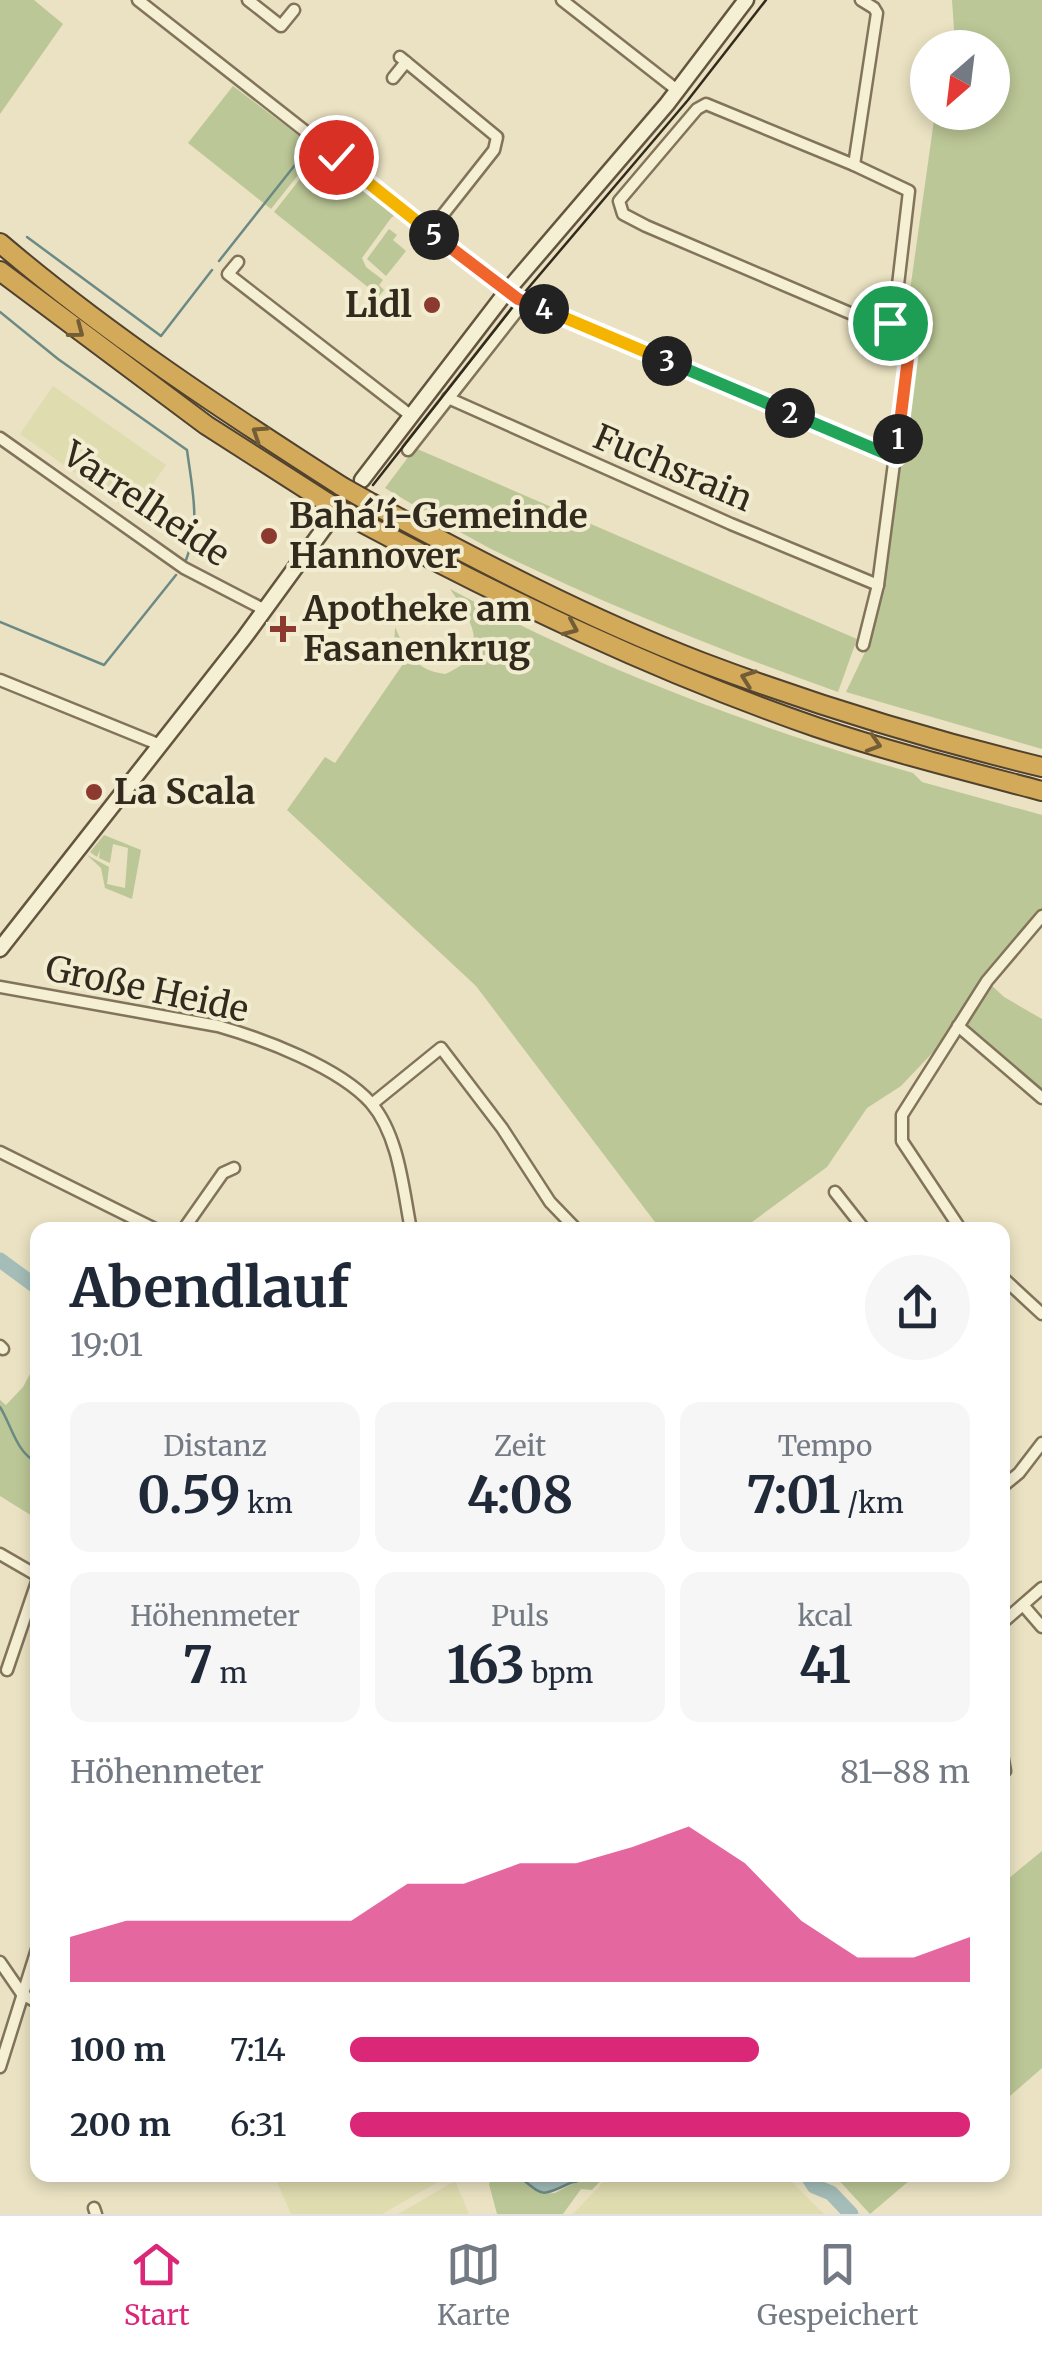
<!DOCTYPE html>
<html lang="de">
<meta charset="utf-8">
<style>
body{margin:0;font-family:Merriweather,serif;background:#f6f6f7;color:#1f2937;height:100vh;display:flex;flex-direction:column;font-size:38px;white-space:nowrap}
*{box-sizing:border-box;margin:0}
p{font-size:32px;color:#747a83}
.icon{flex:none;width:55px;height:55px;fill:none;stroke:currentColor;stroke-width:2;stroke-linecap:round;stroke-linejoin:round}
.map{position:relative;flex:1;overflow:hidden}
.panel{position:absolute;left:30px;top:1222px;width:980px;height:960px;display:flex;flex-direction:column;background:#fff;border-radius:20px;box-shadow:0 5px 15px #0003}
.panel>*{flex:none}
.needle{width:65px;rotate:208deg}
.controls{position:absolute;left:910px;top:30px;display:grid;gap:20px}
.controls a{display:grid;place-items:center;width:100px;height:100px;border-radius:50%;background:#fff;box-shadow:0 5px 15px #0003;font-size:50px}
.pin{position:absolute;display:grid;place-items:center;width:85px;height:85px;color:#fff;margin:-42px;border:5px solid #fff;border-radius:50%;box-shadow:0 2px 10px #0007}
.km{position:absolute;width:50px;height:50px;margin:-25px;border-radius:50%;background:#222;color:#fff;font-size:28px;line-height:50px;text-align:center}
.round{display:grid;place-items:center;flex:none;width:105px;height:105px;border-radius:52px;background:#f6f6f7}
.overview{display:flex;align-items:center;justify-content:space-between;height:170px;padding:0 40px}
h1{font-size:55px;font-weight:700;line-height:75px}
.stats{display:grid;grid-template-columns:repeat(3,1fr);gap:15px;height:170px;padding:10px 40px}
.stats div{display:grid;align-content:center;border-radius:20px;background:#f6f6f7;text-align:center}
.stats b{font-size:50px;font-weight:700}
.stats small{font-size:28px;font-weight:400}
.stats p{font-size:28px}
.chart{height:280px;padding:20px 40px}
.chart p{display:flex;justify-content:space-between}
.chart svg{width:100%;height:180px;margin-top:10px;fill:#db2777;opacity:.7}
ul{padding:0 40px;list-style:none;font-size:32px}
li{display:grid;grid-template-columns:160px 120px 1fr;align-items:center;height:75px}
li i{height:25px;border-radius:12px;background:#db2777}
.tab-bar{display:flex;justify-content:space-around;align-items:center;height:140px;border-top:2px solid #e0e1e3;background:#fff;font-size:28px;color:#747a83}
.tab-bar a{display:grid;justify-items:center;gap:5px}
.tab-bar .current{color:#db2777}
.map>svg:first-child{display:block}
.farmland{fill:#dfdcb0}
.green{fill:#bcc797}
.water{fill:#a4bdb8;stroke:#6c8a85;stroke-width:2.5}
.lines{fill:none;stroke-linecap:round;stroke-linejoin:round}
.stream{stroke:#6c8a85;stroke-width:2.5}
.river{stroke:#a4bdb8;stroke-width:15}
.street-casing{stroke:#82745b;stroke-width:15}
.secondary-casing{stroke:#64553e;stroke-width:19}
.highway-casing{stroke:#50422f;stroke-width:22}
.street{stroke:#f5efd4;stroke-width:10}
.secondary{stroke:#f5efd4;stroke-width:14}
.highway{stroke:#d3aa59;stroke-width:18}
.tram{stroke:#332a1e;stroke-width:2.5}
.highway-bridge-casing{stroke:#50422f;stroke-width:22;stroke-linecap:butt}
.highway-bridge{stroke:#d3aa59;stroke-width:18}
.oneway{stroke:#735d36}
.split-1-casing{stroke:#fff;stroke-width:20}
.split-2-casing{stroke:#fff;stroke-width:20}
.split-3-casing{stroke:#fff;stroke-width:20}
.split-4-casing{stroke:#fff;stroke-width:20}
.split-5-casing{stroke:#fff;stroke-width:20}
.split-6-casing{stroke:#fff;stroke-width:20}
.split-1{stroke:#f0652b;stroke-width:12}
.split-2{stroke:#22a559;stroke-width:12}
.split-3{stroke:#22a559;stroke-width:12}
.split-4{stroke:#f5b400;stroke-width:12}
.split-5{stroke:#f0652b;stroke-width:12}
.split-6{stroke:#f5b400;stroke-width:12}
.poi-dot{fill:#8c3930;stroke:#f2ecd1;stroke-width:4}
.labels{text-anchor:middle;stroke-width:8;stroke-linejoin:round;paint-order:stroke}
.poi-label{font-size:35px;font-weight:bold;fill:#332a1e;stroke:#f2ecd1;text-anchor:start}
.street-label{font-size:35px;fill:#332a1e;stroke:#f2ecd1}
</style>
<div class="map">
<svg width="1042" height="2214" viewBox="0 0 1042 2214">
<rect width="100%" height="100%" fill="#eae2c2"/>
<g class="farmland">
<polygon points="53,386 166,465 132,513 20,434"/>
<polygon points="274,2175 450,2175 382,2214 291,2214"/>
<polygon points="610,2175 785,2175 824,2214 573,2214"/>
<polygon points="455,2181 469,2214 398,2214"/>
</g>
<g class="green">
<polygon points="0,0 34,0 63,24 0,114"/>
<polygon points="952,0 1042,0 1042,749 846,692 867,648 882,585 900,460 895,458 911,334 894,319 906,319 935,113 992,112 992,48 950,47 954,29"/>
<polygon points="233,86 318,150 271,209 188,143"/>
<polygon points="322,151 435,240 434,243 397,214 391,218 362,258 366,267 383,280 379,285 384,290 379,296 274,212"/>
<polygon points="389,229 397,235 393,240 406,251 386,276 367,259"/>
<path d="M415,448l442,191 -19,53c-118,-42 -234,-88 -347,-143 -36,-19 -71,-40 -106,-61z"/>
<path d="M450,589c146,79 304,139 463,184l9,9 120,33v101l-55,65 17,16 38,22v79l-84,-72 -57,60 -34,22 -40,59 -86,63h-80l-185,-244 -189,-176 38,-53 10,6 68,-99 -9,-15 1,-22c11,26 20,43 50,47 48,-20 27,-54 5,-85z"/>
<polygon points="104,835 141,850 132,899 105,888 101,868 87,855 109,867 107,884 125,888 128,848 113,844 110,863 99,858 100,850 97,857 90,852"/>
<polygon points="37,1361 38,1519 37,1519 0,1496 0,1400 6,1405 23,1387"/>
<polygon points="1042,1851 1042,2068 1003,2102 1003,1883"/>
<polygon points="494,2175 517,2175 543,2194 555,2193 578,2181 581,2175 606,2175 592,2190 581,2189 563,2214 497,2214 489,2184"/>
<polygon points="834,2175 916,2175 870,2214"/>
</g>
<path class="water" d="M517,2175h64c-8,12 0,3 -13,9 -29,14 -25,11 -51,-9z"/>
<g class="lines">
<g class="stream">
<polyline points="27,237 161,336 212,270"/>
<polyline points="219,261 310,146"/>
<path d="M0,312l58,47 129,91c5,38 14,74 -1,110"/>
<polyline points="0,622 104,665 176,575"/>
<path d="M0,1407c12,19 16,46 38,56"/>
</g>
<g class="river">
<polyline points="0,1260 38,1288"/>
<polyline points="807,2175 814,2186 831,2193 851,2214"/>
</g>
<g class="street-casing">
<g id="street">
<polyline points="138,0 519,299 895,458"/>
<polyline points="248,0 281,26 294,10"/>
<polyline points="562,0 677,90"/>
<polyline points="400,57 497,137 494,150 430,231"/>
<polyline points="393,78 406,62"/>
<polyline points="854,165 877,13 874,8 861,0"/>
<polyline points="238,262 228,274 410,415"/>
<polyline points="448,398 731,524 878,585"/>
<polyline points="0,438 184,568 265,610"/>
<polyline points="408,450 525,301"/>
<polyline points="863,645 878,585 911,334 894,319 909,191 854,165 706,104 697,109 619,201 623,214 646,226 878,325 885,326 894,319"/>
<polyline points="0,680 160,745"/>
<path d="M0,987l218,39c45,13 121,41 153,77 28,33 32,86 40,127"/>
<polyline points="958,1026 1042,1098"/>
<polyline points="372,1104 441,1048 502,1128 550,1202 577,1230"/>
<polyline points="0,1152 157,1230"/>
<polyline points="835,1192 865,1230"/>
<polyline points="183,1230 223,1173 234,1168"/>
<polyline points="961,1230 902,1141 902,1115 987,981 1042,916"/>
<polyline points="1002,1277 1042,1314"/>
<polyline points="0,1346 3,1349"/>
<polyline points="1002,1487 1019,1473 1042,1443"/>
<polyline points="0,1554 38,1576"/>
<polyline points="1023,1605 1042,1627"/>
<polyline points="1002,1623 1042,1588"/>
<polyline points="7,1670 38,1579"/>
<polyline points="1002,1754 1005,1771"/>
<polyline points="0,1962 22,1994 38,2003"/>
<polyline points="0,2067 38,1946"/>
<polyline points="94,2208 96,2214"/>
</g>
</g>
<g class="secondary-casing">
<g id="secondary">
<polyline points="362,480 507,291 667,104 746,0"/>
<polyline points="0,949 244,638 330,520"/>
</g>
</g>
<g class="highway-casing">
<g id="highway">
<path d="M0,243c107,91 224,168 341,243"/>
<polyline points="0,271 206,425 328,503"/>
<path d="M373,504c106,57 214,114 328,158 111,42 225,77 341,105"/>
<path d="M359,521c148,79 298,151 457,206 74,25 150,44 226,64"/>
</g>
</g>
<use href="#street" class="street"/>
<use href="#secondary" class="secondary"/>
<use href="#highway" class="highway"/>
<polyline class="tram" points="373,485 519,299 688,100 766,0"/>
<g class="highway-bridge-casing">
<g id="highway-bridge">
<polyline points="341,486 373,504"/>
<polyline points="328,503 359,521"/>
</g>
</g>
<use href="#highway-bridge" class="highway-bridge"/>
</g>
<defs><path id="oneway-chevron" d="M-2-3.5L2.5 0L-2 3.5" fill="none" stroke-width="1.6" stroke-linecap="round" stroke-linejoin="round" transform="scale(2.5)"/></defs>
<g class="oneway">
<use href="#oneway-chevron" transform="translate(77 331) rotate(37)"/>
<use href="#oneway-chevron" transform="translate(259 433) rotate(-147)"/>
<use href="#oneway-chevron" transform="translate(571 628) rotate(24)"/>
<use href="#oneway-chevron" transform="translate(748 678) rotate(-160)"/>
<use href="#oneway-chevron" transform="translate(874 744) rotate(17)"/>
</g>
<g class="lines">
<g class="split-1-casing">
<polyline id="split-1" points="890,323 894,319 911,334 898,439"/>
</g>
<g class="split-2-casing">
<polyline id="split-2" points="790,413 896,458 898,439"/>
</g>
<g class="split-3-casing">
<polyline id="split-3" points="667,361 790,413"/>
</g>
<g class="split-4-casing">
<polyline id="split-4" points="544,309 667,361"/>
</g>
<g class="split-5-casing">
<polyline id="split-5" points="434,235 518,299 544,309"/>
</g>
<g class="split-6-casing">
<polyline id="split-6" points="336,157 434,235"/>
</g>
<use href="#split-1" class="split-1"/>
<use href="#split-2" class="split-2"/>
<use href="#split-3" class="split-3"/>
<use href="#split-4" class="split-4"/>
<use href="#split-5" class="split-5"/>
<use href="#split-6" class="split-6"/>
</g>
<g class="poi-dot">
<circle cx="432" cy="305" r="10"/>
<circle cx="269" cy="536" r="10"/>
<path d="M278 614h10v10h10v10h-10v10h-10v-10h-10v-10h10z"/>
<circle cx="94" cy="792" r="10"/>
</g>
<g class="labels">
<g class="poi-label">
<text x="412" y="317" text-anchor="end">Lidl</text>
<text x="289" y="528">Bahá'í-Gemeinde<tspan x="289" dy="40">Hannover</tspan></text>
<text x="303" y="621">Apotheke am<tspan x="303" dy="40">Fasanenkrug</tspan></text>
<text x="114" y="804">La Scala</text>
</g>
<g class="street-label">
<text transform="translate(673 468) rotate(23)" y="12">Fuchsrain</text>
<text transform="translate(146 504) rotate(34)" y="12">Varrelheide</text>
<text transform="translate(147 989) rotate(12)" y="12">Große Heide</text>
</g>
</g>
</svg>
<div class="controls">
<a><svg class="needle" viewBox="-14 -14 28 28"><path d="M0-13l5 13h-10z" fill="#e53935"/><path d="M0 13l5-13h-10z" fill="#747a83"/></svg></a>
</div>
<div class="pin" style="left:890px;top:323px;background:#1e9e55"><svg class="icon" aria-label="arrive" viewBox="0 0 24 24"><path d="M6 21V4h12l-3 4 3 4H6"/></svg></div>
<div class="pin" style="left:336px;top:157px;background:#d93025"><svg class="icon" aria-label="check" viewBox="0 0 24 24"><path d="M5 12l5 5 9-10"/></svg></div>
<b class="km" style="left:898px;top:439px">1</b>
<b class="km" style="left:790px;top:413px">2</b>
<b class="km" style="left:667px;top:361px">3</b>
<b class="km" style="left:544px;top:309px">4</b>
<b class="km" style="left:434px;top:235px">5</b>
<section class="panel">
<div class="overview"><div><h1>Abendlauf</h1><p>19:01</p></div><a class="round"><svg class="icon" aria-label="share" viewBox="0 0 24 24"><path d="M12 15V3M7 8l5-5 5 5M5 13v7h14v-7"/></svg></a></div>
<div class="stats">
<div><p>Distanz</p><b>0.59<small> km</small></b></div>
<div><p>Zeit</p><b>4:08</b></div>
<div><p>Tempo</p><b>7:01<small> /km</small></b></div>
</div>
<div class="stats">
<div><p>Höhenmeter</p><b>7<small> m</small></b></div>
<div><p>Puls</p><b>163<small> bpm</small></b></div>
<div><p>kcal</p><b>41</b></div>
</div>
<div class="chart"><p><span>Höhenmeter</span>81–88 m</p>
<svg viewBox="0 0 160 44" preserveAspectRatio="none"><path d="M0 44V33L10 29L20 29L30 29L40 29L50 29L60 20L70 20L80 15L90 15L100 11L110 6L120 15L130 29L140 38L150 38L160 33V44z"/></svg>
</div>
<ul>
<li><b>100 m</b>7:14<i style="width:66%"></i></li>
<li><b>200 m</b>6:31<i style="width:100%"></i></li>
</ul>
</section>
</div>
<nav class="tab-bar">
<a class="current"><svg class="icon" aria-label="home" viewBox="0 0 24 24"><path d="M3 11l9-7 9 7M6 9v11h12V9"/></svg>Start</a>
<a><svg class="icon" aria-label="map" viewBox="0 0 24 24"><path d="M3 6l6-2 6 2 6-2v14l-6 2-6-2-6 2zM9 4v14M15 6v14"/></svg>Karte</a>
<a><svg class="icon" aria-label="saved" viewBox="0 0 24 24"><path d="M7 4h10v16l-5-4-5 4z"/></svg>Gespeichert</a>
</nav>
